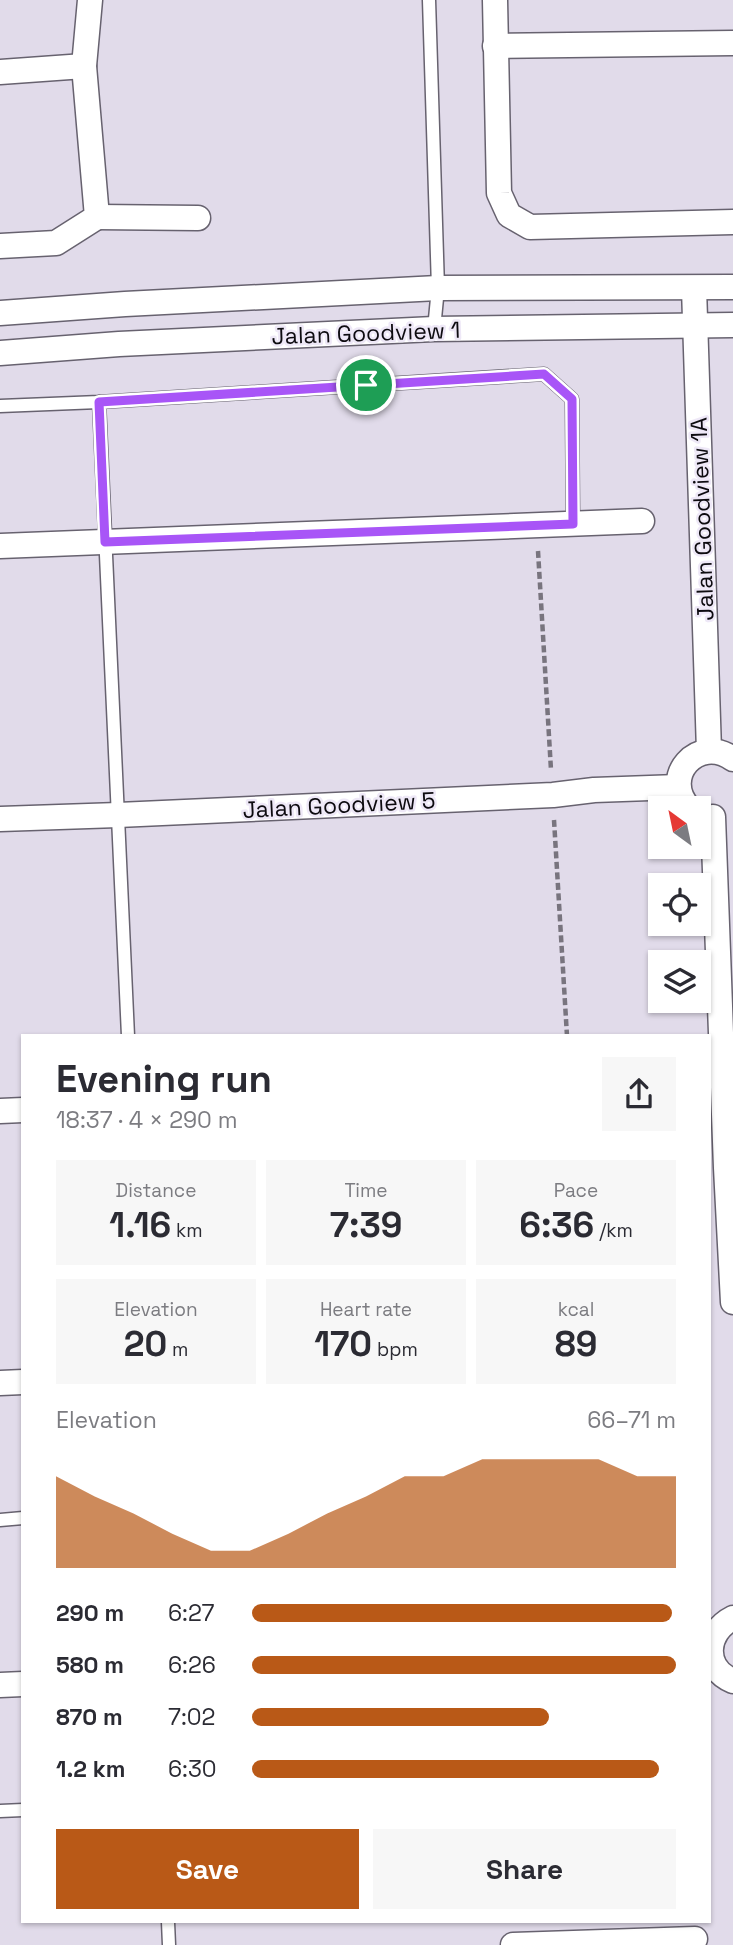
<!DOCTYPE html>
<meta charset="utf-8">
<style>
body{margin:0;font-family:"Space Grotesk",sans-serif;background:#f7f7f7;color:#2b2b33;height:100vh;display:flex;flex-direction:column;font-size:26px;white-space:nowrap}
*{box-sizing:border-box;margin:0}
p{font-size:23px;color:#7c7c81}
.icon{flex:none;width:38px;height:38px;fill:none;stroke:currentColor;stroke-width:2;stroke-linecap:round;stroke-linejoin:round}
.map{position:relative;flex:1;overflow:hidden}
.panel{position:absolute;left:21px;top:1034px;width:690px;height:889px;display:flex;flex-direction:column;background:#fff;border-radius:0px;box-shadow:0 2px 5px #0004}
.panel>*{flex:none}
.needle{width:46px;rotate:327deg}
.buttons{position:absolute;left:648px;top:796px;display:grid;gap:14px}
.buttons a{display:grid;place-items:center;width:63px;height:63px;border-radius:0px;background:#fff;box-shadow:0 2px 5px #0004;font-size:35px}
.pin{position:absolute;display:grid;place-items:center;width:60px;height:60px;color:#fff;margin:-30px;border:4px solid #fff;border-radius:50%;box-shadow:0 2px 7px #0007}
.round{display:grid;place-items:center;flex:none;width:74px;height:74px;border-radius:0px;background:#f7f7f7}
.headline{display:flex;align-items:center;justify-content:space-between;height:119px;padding:0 35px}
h1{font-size:38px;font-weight:600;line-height:52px}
.stats{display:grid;grid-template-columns:repeat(3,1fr);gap:10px;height:119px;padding:7px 35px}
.stats div{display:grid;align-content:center;border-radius:0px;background:#f7f7f7;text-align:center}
.stats b{font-size:35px;font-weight:600}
.stats small{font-size:19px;font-weight:400}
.stats p{font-size:19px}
.chart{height:196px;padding:14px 35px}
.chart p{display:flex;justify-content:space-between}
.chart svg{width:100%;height:126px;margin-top:7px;fill:#b95917;opacity:.7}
.cta{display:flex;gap:14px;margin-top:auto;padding:14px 35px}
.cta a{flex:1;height:80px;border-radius:0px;background:#b95917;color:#fff;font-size:28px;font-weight:600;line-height:80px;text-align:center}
.cta a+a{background:#f7f7f7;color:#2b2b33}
ul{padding:0 35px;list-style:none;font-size:23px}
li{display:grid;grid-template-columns:112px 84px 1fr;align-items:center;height:52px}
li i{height:18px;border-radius:9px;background:#b95917}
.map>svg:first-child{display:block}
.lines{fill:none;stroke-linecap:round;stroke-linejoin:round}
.service-casing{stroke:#67626f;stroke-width:15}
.minor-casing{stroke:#67626f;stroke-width:27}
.path{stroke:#78747e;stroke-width:4.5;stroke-dasharray:7 3.5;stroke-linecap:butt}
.service{stroke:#fff;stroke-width:12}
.minor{stroke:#fff;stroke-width:24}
.route-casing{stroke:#fff;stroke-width:14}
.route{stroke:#a855f7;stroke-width:9}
.labels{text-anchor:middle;stroke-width:5;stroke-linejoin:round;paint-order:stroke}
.street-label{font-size:23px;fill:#0d0b10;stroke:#eee8f7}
</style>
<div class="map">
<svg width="733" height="1945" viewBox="0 0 733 1945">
<rect width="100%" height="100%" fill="#e1dbea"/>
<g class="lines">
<g class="service-casing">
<g id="service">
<polyline points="429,0 438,288 434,329"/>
<polyline points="99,402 128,1036"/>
<polyline points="0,406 99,402 544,374 572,399 573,524"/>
<polyline points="0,1520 23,1518"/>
<polyline points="0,1811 23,1810"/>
<polyline points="168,1922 169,1945"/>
</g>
</g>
<g class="minor-casing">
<g id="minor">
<polyline points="495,0 499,193 509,215 530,227 733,222"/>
<polyline points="495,46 733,43"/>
<polyline points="0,72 84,66"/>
<polyline points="97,217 198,218"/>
<polyline points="0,246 56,243 97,217 84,66 90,0"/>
<polyline points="694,288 709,751"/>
<polyline points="0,313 125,304 438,288 733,287"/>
<polyline points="0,353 119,344 434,329 733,325"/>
<polyline points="0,546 642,521"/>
<path d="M689,808c-29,-31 9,-74 44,-49"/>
<polyline points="713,817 726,1168 733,1302"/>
<polyline points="0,819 118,815 553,795 594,790 678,787"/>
<polyline points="0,1111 23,1110"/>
<polyline points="0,1383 23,1382"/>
<path d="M733,1618c-28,14 -31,50 0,63"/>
<polyline points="0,1685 23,1684"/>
<polyline points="513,1945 695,1939"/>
</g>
</g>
<g class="path">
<polyline points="538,551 551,770"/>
<polyline points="554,820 567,1036"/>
</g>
<use href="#service" class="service"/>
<use href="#minor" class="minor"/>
</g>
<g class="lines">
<g class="route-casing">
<polygon id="route" points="544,374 572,399 573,524 105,542 99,402"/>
</g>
<use href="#route" class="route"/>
</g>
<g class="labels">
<g class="street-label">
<text transform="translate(366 333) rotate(-2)" y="8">Jalan Goodview 1</text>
<text transform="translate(702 519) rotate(-92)" y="8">Jalan Goodview 1A</text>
<text transform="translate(339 805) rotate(-3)" y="8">Jalan Goodview 5</text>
</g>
</g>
</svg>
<div class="buttons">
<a><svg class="needle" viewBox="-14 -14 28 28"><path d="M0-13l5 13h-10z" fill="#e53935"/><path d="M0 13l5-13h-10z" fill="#7c7c81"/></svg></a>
<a><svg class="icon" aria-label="locate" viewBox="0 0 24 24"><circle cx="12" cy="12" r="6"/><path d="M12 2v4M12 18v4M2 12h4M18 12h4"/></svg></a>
<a><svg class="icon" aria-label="layers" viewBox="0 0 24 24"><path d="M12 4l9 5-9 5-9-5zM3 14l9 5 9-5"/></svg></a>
</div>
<div class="pin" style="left:366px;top:385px;background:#1e9e55"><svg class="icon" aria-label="arrive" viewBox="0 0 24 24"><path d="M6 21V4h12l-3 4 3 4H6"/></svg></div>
<section class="panel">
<div class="headline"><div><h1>Evening run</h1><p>18:37 · 4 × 290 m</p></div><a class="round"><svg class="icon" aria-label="share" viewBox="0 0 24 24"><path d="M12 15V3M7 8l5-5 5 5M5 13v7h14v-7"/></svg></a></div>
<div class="stats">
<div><p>Distance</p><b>1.16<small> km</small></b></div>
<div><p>Time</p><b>7:39</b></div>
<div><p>Pace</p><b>6:36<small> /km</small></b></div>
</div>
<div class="stats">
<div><p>Elevation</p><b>20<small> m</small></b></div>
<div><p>Heart rate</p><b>170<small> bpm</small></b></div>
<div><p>kcal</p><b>89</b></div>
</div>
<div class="chart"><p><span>Elevation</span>66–71 m</p>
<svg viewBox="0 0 160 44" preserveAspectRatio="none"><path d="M0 44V12L10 19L20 25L30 32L40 38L50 38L60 32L70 25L80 19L90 12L100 12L110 6L120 6L130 6L140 6L150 12L160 12V44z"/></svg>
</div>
<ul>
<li><b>290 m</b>6:27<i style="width:99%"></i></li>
<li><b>580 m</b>6:26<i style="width:100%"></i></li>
<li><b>870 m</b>7:02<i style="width:70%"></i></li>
<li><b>1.2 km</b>6:30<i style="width:96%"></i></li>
</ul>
<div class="cta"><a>Save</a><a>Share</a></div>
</section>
</div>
